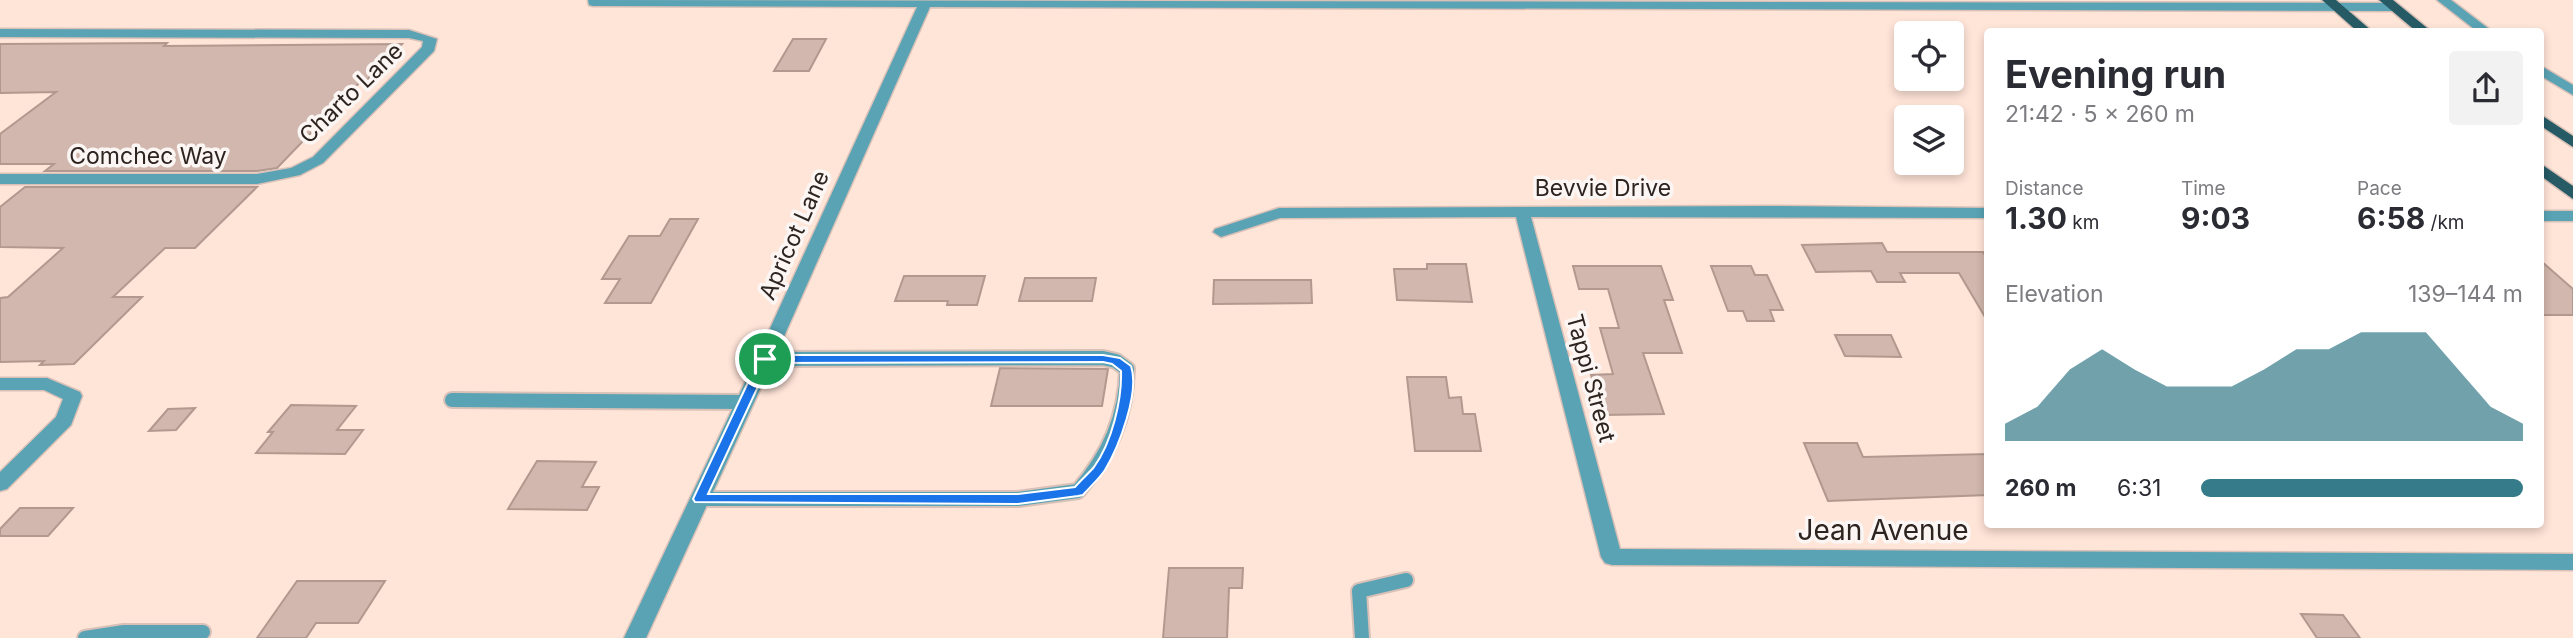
<!DOCTYPE html>
<meta charset="utf-8">
<style>
body{margin:0;font-family:Inter,sans-serif;background:#f2f2f3;color:#2b2b33;height:100vh;display:flex;flex-direction:column;font-size:26px;white-space:nowrap}
*{box-sizing:border-box;margin:0}
p{font-size:23px;color:#7c7c81}
.icon{flex:none;width:38px;height:38px;fill:none;stroke:currentColor;stroke-width:2;stroke-linecap:round;stroke-linejoin:round}
.map{position:relative;flex:1;overflow:hidden}
.panel{position:absolute;left:1984px;top:28px;width:560px;height:500px;display:flex;flex-direction:column;background:#fff;border-radius:7px;box-shadow:0 4px 10px #0003}
.panel>*{flex:none}
.controls{position:absolute;left:1894px;top:21px;display:grid;gap:14px}
.controls a{display:grid;place-items:center;width:70px;height:70px;border-radius:7px;background:#fff;box-shadow:0 4px 10px #0003;font-size:35px}
.pin{position:absolute;display:grid;place-items:center;width:60px;height:60px;color:#fff;margin:-30px;border:4px solid #fff;border-radius:50%;box-shadow:0 2px 7px #0007}
.round{display:grid;place-items:center;flex:none;width:74px;height:74px;border-radius:7px;background:#f2f2f3}
.head{display:flex;align-items:center;justify-content:space-between;height:119px;padding:0 21px}
h1{font-size:38px;font-weight:700;line-height:52px}
.metrics{display:grid;grid-template-columns:repeat(3,1fr);gap:10px;height:119px;padding:7px 21px}
.metrics div{display:grid;align-content:center}
.metrics b{font-size:30px;font-weight:700}
.metrics small{font-size:19px;font-weight:400}
.metrics p{font-size:19px}
.chart{height:196px;padding:14px 21px}
.chart p{display:flex;justify-content:space-between}
.chart svg{width:100%;height:126px;margin-top:7px;fill:#367b89;opacity:.7}
ul{padding:0 21px;list-style:none;font-size:23px}
li{display:grid;grid-template-columns:112px 84px 1fr;align-items:center;height:52px}
li i{height:18px;border-radius:9px;background:#367b89}
.map>svg:first-child{display:block}
.building{fill:#d1b7ad;stroke:#b2998f;stroke-width:2}
.lines{fill:none;stroke-linecap:round;stroke-linejoin:round}
.service-casing{stroke:#d9c1b7;stroke-width:18}
.minor-casing{stroke:#d9c1b7;stroke-width:3}
.primary-casing{stroke:#d9c1b7;stroke-width:3}
.service{stroke:#59a3b4;stroke-width:14}
.minor{fill:#59a3b4;fill-rule:evenodd}
.primary{fill:#265b66;fill-rule:evenodd}
.route{fill:#1a73e8;stroke:#fff;stroke-width:2;fill-rule:evenodd}
.labels{text-anchor:middle;stroke-width:7;stroke-linejoin:round;paint-order:stroke}
.street-label{font-size:23px;fill:#2d231f;stroke:#fbf6f4}
.near-street-label{font-size:28px;fill:#2d231f;stroke:#fbf6f4}
</style>
<div class="map">
<svg width="2573" height="638" viewBox="0 0 2573 638">
<rect width="100%" height="100%" fill="#ffe4d8"/>
<g class="building">
<polygon points="793,39 826,39 809,71 774,71"/>
<polygon points="167,43 164,46 402,44 364,83 359,83 277,168 257,171 45,171 54,164 0,164 0,134 56,92 0,93 0,44"/>
<polygon points="25,187 257,187 195,248 165,248 113,297 142,297 74,364 40,365 44,361 0,362 0,298 8,297 63,248 0,247 0,207"/>
<polygon points="670,219 698,219 651,303 605,303 620,279 602,279 629,236 660,236"/>
<polygon points="1882,243 1887,252 1983,252 1988,260 1988,322 1959,273 1900,273 1905,282 1877,282 1871,271 1816,272 1802,245"/>
<polygon points="2541,261 2573,289 2573,315 2541,315"/>
<polygon points="1427,264 1466,264 1472,302 1397,300 1394,269 1427,269"/>
<polygon points="1573,266 1661,266 1673,300 1664,300 1682,353 1643,353 1664,414 1603,415 1591,375 1613,374 1600,328 1619,328 1608,289 1579,289"/>
<polygon points="1711,266 1751,266 1755,275 1767,275 1783,310 1770,310 1774,321 1747,321 1743,311 1728,311"/>
<polygon points="904,276 985,276 977,305 947,305 948,301 895,301"/>
<polygon points="1025,278 1096,278 1092,301 1019,301"/>
<polygon points="1214,280 1311,280 1312,303 1213,304"/>
<polygon points="1835,335 1891,335 1901,357 1845,356"/>
<polygon points="1000,368 1108,369 1102,406 991,406"/>
<polygon points="1407,377 1446,377 1449,398 1461,397 1463,414 1475,414 1481,451 1415,451"/>
<polygon points="291,405 356,406 337,430 363,430 345,454 256,453 273,432 268,432"/>
<polygon points="195,408 176,430 149,431 168,409"/>
<polygon points="1804,443 1857,443 1863,457 1988,454 1988,495 1828,501"/>
<polygon points="537,461 596,462 582,487 599,487 587,510 508,509"/>
<polygon points="20,508 73,508 48,536 0,536 0,529"/>
<polygon points="1169,568 1243,568 1242,588 1229,588 1227,638 1163,638"/>
<polygon points="297,581 385,581 358,623 316,623 306,638 257,638"/>
<polygon points="2301,614 2343,615 2360,638 2317,638"/>
</g>
<g class="lines">
<g class="service-casing">
<g id="service">
<polyline points="452,400 745,402"/>
<path d="M699,499h319l60,-8c31,-36 48,-74 49,-122l-11,-8 -13,-3 -338,1"/>
<polyline points="85,638 124,632 203,632"/>
<polyline points="1362,638 1359,591 1406,580"/>
</g>
</g>
<g class="minor-casing">
<g id="minor">
<polygon points="588,0 2394,3 2400,7 2394,11 930,7 774,359 646,638 624,638 756,359 917,7 593,6 589,5"/>
<polygon points="2437,0 2451,0 2493,32 2478,32"/>
<polygon points="0,29 409,30 437,39 434,51 323,163 300,175 257,184 0,184 0,174 257,174 291,168 313,157 422,47 423,41 409,38 0,37"/>
<polygon points="2541,66 2573,85 2573,95 2541,76"/>
<polygon points="1769,206 1988,208 1988,218 1531,217 1620,549 2573,554 2573,570 1612,565 1605,563 1601,557 1516,217 1280,218 1221,237 1213,232 1215,229 1279,208"/>
<rect x="2541" y="211" width="32" height="10"/>
<polygon points="0,378 47,378 80,392 82,396 71,425 7,489 0,491 0,472 56,417 63,399 44,390 0,390"/>
</g>
</g>
<g class="primary-casing">
<g id="primary">
<polygon points="2322,0 2336,0 2373,32 2358,32"/>
<polygon points="2379,0 2393,0 2432,32 2417,32"/>
<polygon points="2541,115 2573,136 2573,147 2541,126"/>
<polygon points="2541,164 2573,186 2573,199 2541,176"/>
</g>
</g>
<use href="#service" class="service"/>
<use href="#minor" class="minor"/>
<use href="#primary" class="primary"/>
</g>
<path class="route" d="M765,355h338l17,3 11,8c9,26 -12,81 -26,104 -6,9 -15,17 -22,25l-5,1 -60,8 -323,-2 -2,-3 66,-140zM1103,362l9,2 9,7c1,29 -9,71 -27,96 -6,7 -13,13 -19,20l-57,7h-310l61,-131z"/>
<g class="labels">
<g class="street-label">
<text transform="translate(351 93) rotate(-44)" y="8">Charto Lane</text>
<text x="148" y="164">Comchec Way</text>
<text x="1603" y="196">Bevvie Drive</text>
<text transform="translate(794 235) rotate(-66)" y="8">Apricot Lane</text>
<text transform="translate(1591 378) rotate(75)" y="8">Tappi Street</text>
</g>
<g class="near-street-label">
<text x="1883" y="540">Jean Avenue</text>
</g>
</g>
</svg>
<div class="controls">
<a><svg class="icon" aria-label="locate" viewBox="0 0 24 24"><circle cx="12" cy="12" r="6"/><path d="M12 2v4M12 18v4M2 12h4M18 12h4"/></svg></a>
<a><svg class="icon" aria-label="layers" viewBox="0 0 24 24"><path d="M12 4l9 5-9 5-9-5zM3 14l9 5 9-5"/></svg></a>
</div>
<div class="pin" style="left:765px;top:359px;background:#1e9e55"><svg class="icon" aria-label="arrive" viewBox="0 0 24 24"><path d="M6 21V4h12l-3 4 3 4H6"/></svg></div>
<section class="panel">
<div class="head"><div><h1>Evening run</h1><p>21:42 · 5 × 260 m</p></div><a class="round"><svg class="icon" aria-label="share" viewBox="0 0 24 24"><path d="M12 15V3M7 8l5-5 5 5M5 13v7h14v-7"/></svg></a></div>
<div class="metrics">
<div><p>Distance</p><b>1.30<small> km</small></b></div>
<div><p>Time</p><b>9:03</b></div>
<div><p>Pace</p><b>6:58<small> /km</small></b></div>
</div>
<div class="chart"><p><span>Elevation</span>139–144 m</p>
<svg viewBox="0 0 160 44" preserveAspectRatio="none"><path d="M0 44V38L10 32L20 19L30 12L40 19L50 25L60 25L70 25L80 19L90 12L100 12L110 6L120 6L130 6L140 19L150 32L160 38V44z"/></svg>
</div>
<ul>
<li><b>260 m</b>6:31<i style="width:100%"></i></li>
</ul>
</section>
</div>
